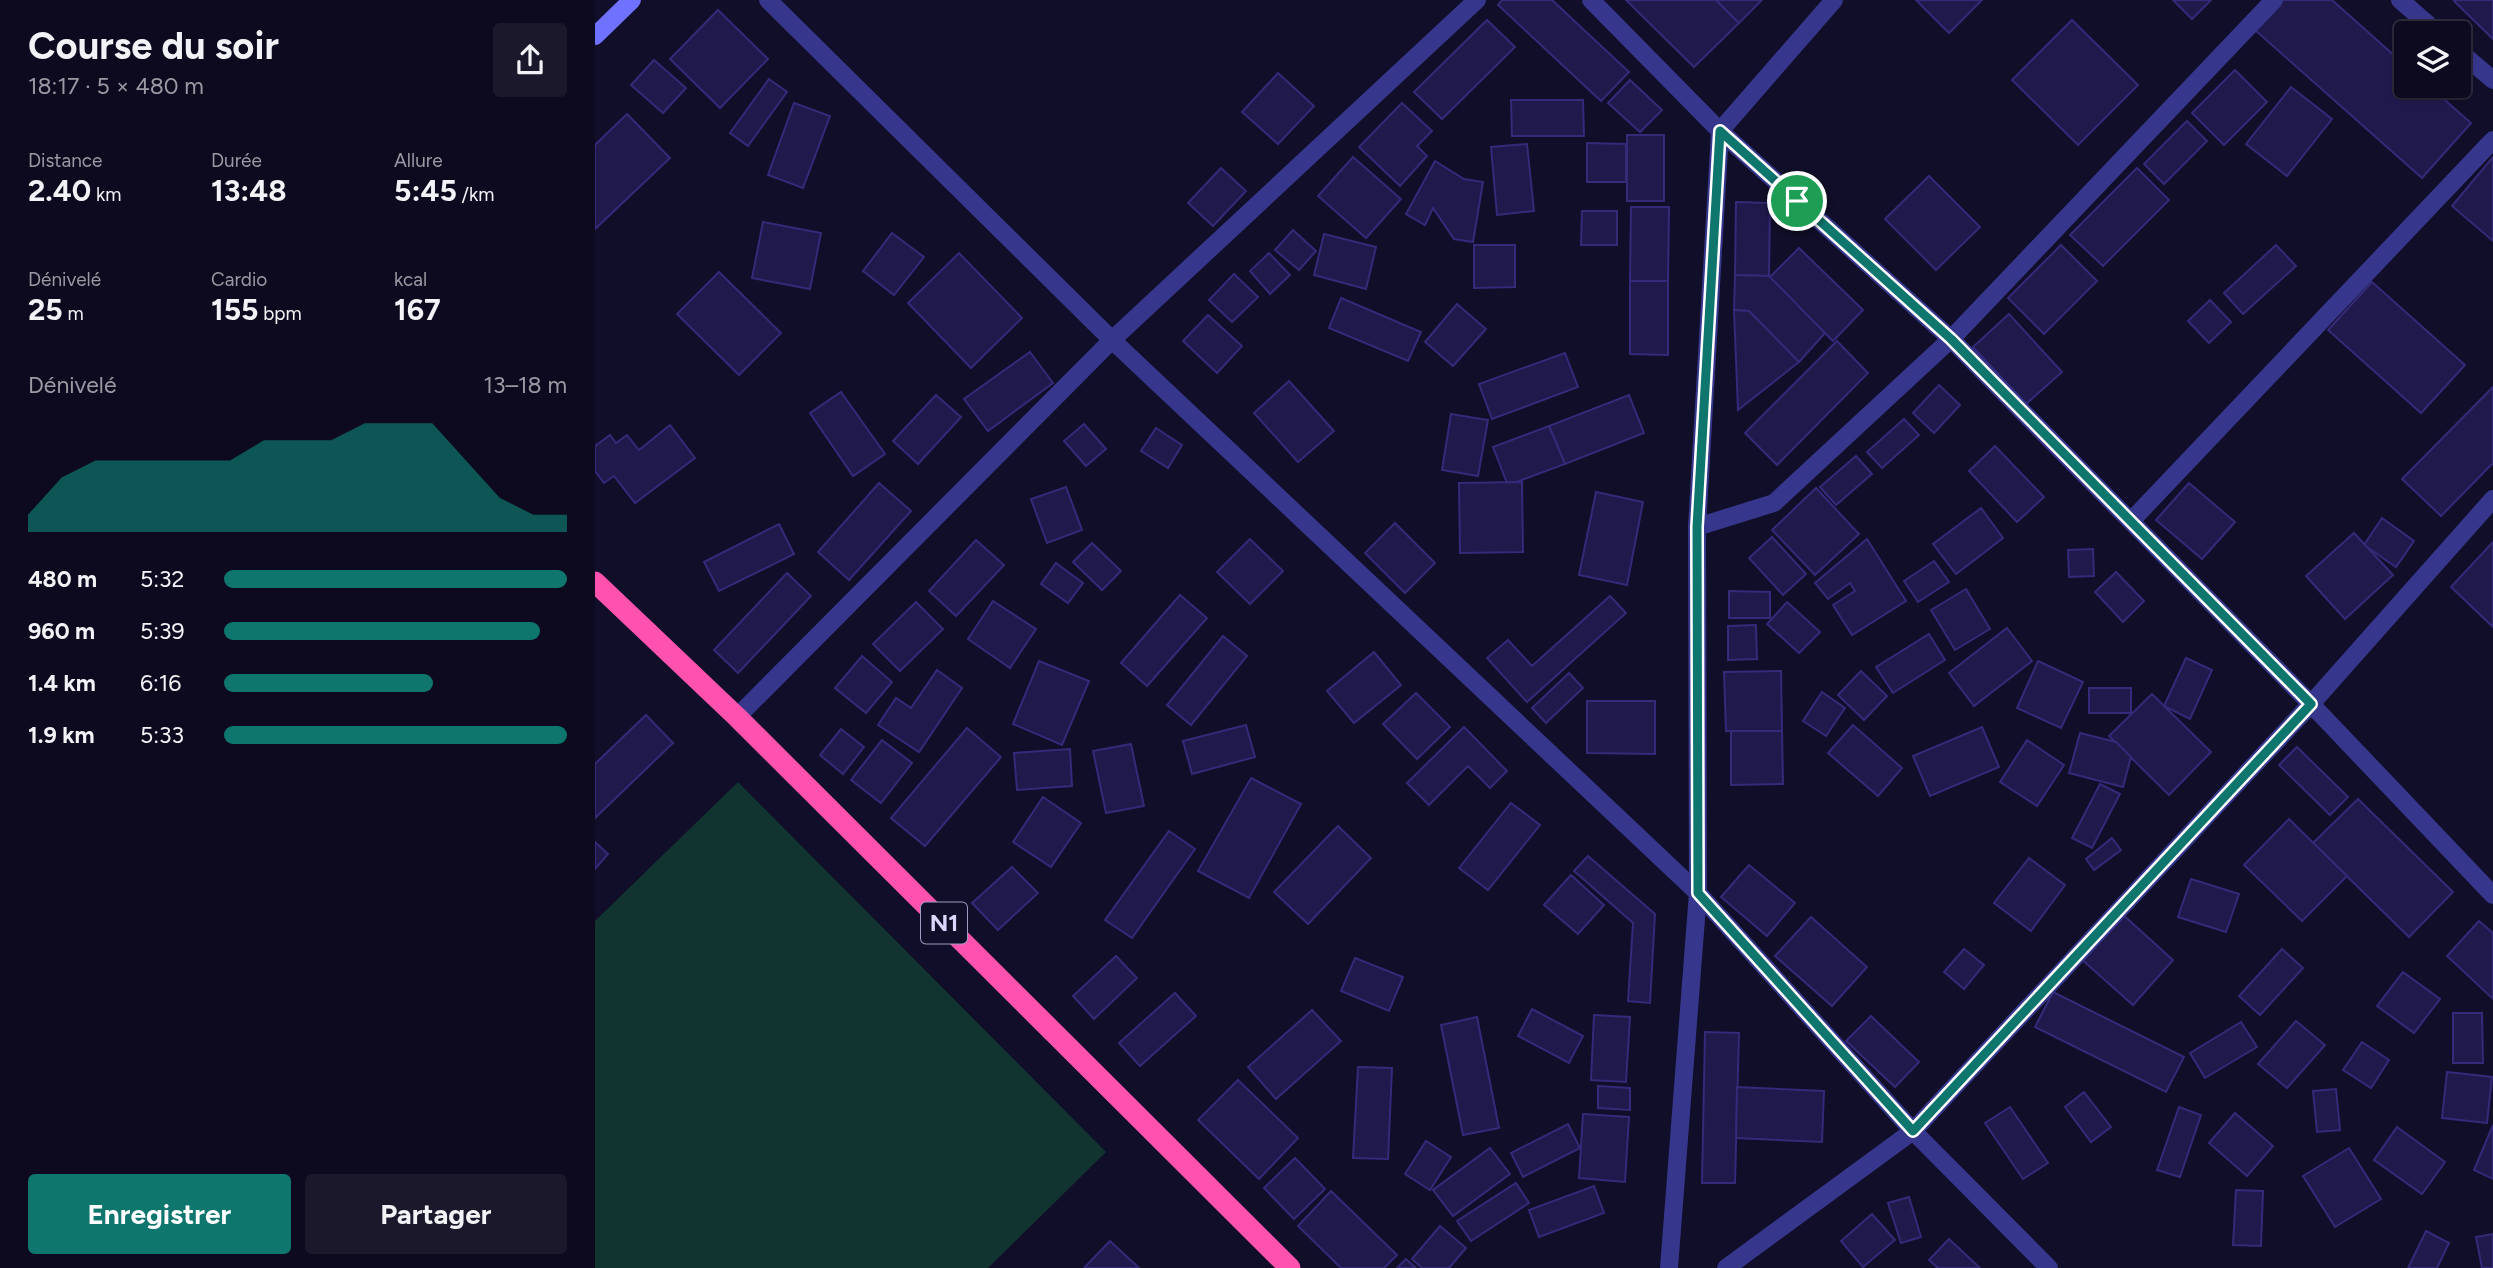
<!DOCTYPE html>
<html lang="fr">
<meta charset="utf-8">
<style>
body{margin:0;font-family:Figtree,sans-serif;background:#1b182c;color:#f1f3f6;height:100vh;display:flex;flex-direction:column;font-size:26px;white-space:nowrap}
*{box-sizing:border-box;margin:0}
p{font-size:23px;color:#9a9aa4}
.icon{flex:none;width:38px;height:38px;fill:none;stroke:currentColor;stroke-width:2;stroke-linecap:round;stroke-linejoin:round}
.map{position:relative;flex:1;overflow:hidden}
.details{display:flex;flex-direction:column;background:#0d0a1f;width:595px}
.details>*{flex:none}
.controls{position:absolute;left:1799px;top:21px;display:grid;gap:14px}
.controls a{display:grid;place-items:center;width:77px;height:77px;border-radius:7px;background:#0d0a1f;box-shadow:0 2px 5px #0004,0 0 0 2px #2d2b3d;font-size:35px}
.pin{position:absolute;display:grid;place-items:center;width:60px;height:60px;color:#fff;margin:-30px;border:4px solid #fff;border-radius:50%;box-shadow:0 2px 7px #0007}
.round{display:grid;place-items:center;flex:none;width:74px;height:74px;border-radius:7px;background:#1b182c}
.headline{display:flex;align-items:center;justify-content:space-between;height:119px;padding:0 28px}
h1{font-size:38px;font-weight:700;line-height:52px}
.metrics{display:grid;grid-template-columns:repeat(3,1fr);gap:10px;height:119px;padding:7px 28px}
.metrics div{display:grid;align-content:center}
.metrics b{font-size:30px;font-weight:700}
.metrics small{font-size:19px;font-weight:400}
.metrics p{font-size:19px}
.chart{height:196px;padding:14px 28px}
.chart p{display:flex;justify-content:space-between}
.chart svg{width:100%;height:126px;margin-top:7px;fill:#0f766e;opacity:.7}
.primary-button{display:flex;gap:14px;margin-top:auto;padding:14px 28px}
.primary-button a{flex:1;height:80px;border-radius:7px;background:#0f766e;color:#fff;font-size:28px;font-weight:700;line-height:80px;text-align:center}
.primary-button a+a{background:#1b182c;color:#f1f3f6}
ul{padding:0 28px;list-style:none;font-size:23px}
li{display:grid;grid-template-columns:112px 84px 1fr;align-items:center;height:52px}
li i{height:18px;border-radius:9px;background:#0f766e}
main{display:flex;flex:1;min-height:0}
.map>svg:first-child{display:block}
.green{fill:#113431}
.building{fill:#20194c;stroke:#352979;stroke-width:2}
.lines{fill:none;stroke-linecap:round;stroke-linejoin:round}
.street{stroke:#36378c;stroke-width:18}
.secondary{stroke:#6e72ff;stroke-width:18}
.highway{stroke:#ff52ae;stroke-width:21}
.route-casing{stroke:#fff;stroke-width:14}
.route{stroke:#0f766e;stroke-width:9}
.labels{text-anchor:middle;stroke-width:6;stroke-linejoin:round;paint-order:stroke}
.shield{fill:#110e29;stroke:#9d9bbf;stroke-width:2}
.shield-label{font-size:24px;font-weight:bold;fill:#d9d7ff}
</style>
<main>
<section class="details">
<div class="headline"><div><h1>Course du soir</h1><p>18:17 · 5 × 480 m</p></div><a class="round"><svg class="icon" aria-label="share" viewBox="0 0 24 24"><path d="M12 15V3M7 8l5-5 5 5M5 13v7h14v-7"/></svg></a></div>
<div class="metrics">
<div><p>Distance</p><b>2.40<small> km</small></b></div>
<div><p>Durée</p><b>13:48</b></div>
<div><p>Allure</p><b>5:45<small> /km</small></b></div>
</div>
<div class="metrics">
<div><p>Dénivelé</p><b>25<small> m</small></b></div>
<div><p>Cardio</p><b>155<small> bpm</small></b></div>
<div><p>kcal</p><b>167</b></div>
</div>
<div class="chart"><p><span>Dénivelé</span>13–18 m</p>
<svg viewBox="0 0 160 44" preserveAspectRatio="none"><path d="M0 44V38L10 25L20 19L30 19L40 19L50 19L60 19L70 12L80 12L90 12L100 6L110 6L120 6L130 19L140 32L150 38L160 38V44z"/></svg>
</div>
<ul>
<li><b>480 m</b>5:32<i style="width:100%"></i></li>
<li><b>960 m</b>5:39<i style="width:92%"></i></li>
<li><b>1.4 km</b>6:16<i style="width:61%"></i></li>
<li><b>1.9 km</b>5:33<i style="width:100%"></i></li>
</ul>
<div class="primary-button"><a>Enregistrer</a><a>Partager</a></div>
</section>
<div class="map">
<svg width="1898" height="1268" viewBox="0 0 1898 1268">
<rect width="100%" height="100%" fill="#110e29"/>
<polygon class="green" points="143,782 511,1152 393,1268 0,1268 0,921"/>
<g class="building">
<polygon points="907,0 957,0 1034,72 1006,101 903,5"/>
<polygon points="1031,0 1121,0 1144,23 1099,67"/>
<polygon points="1121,0 1167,0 1144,23"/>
<polygon points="1321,0 1387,0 1354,33"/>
<polygon points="1578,0 1616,0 1597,19"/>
<polygon points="1687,0 1737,0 1811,66 1811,86 1834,86 1876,123 1827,178 1660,30"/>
<polygon points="1861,0 1898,0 1898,39 1859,1"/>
<polygon points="123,10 173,59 125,108 75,59"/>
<polygon points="892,20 920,47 847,119 819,92"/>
<polygon points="1477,20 1543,85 1483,145 1417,80"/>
<polygon points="59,60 91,88 68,113 36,85"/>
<polygon points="1640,70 1672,102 1629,145 1597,113"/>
<polygon points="683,73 719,106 683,144 647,112"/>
<polygon points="174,79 192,92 153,146 135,133"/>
<polygon points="1035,80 1067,110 1045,132 1013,103"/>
<polygon points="1696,87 1737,119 1692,176 1651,144"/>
<polygon points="916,100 988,100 989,136 917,136"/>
<polygon points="199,103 235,116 208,188 173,175"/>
<polygon points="807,103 837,131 822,146 832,156 805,186 764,147"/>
<polygon points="32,114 75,158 0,229 0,145"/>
<polygon points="1592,121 1612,141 1569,184 1549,164"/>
<rect x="1032" y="135" width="37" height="66"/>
<polygon points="992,143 1031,144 1031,182 992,182"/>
<polygon points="932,144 939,211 902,215 896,147"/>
<polygon points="758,157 806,199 771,238 723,196"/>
<polygon points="1898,157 1898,241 1857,206"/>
<polygon points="840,161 869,179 888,182 878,242 859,239 838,208 830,225 811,214"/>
<polygon points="626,168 651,191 618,226 593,203"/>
<polygon points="1542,168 1574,200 1508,266 1475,235"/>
<polygon points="1334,176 1385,227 1341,270 1290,219"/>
<polygon points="1141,202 1175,203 1174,276 1140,275"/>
<polygon points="1036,207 1074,207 1073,281 1035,281"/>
<polygon points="987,211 1022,211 1022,245 986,245"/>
<polygon points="168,222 226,233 215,289 157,278"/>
<polygon points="698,230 721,251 704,270 680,250"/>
<polygon points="297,233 329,257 299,295 268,271"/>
<polygon points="729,234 781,247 771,289 719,275"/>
<polygon points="879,245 920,245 920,287 879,288"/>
<polygon points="1466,245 1502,281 1449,334 1413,298"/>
<polygon points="1681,245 1701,266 1648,314 1629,293"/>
<polygon points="1204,248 1268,310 1238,341 1174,278"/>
<polygon points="364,253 427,318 376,368 313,303"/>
<polygon points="674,253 695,275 675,294 655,271"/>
<polygon points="124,272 186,333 144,375 82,314"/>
<polygon points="639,274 663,297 637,322 614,300"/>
<polygon points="1140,275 1174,276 1230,333 1204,362 1154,311 1139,310"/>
<polygon points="1035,281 1073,281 1073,355 1035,354"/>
<polygon points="1777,282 1870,365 1826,413 1733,330"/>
<polygon points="746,298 826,332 813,361 734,328"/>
<polygon points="1615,300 1636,322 1614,343 1593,321"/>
<polygon points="862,304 891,329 858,366 830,342"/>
<polygon points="1139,310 1154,311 1204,362 1143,410"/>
<polygon points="1414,314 1467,372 1431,404 1378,347"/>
<polygon points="613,315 647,346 622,373 588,341"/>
<polygon points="1242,341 1273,373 1182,465 1150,433"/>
<polygon points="435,352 458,383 393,431 369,399"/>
<polygon points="970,353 983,387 897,419 884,384"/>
<polygon points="694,381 739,431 703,462 659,413"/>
<polygon points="1344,385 1365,405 1339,433 1318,413"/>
<polygon points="1898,387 1898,463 1846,516 1807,479"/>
<polygon points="246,392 290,454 258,476 215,413"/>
<polygon points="341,395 366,417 323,464 298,441"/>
<polygon points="1034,395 1049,433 970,464 954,426"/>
<polygon points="856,414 893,420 883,476 847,470"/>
<polygon points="1309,419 1324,435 1287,468 1272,452"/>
<polygon points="489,424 511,449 491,466 469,441"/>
<polygon points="75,425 100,458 40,503 19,476 9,483 0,471 0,446 15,435 21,443 32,435 44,450"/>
<polygon points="954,426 970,464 921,482 912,483 898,447"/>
<polygon points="561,428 587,445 573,468 546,451"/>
<polygon points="1400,446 1449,497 1422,522 1374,471"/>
<polygon points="1261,456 1277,474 1241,505 1225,487"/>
<polygon points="927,482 928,552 865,553 864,483"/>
<polygon points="284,483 316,511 254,580 223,552"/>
<polygon points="1594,483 1640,522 1607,559 1561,520"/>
<polygon points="471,487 487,530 452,543 436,499"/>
<polygon points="1221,488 1264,534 1220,575 1177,530"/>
<polygon points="1001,492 1048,502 1032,585 984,575"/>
<polygon points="1386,508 1408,538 1361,574 1338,544"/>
<polygon points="1787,518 1819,541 1801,567 1769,545"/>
<polygon points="800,523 840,563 810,593 770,553"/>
<polygon points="184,524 199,554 124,591 109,562"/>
<polygon points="1759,533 1798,575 1750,619 1711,576"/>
<polygon points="1177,537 1211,574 1188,595 1154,558"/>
<polygon points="655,539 688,571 655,604 622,572"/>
<polygon points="1272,539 1311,601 1257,635 1238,605 1260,591 1255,583 1233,599 1220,583"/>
<polygon points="381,540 409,565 361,616 334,591"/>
<polygon points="1898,542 1898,627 1856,587"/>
<polygon points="497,543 526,571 507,590 478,562"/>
<polygon points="1498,549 1499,576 1474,577 1473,550"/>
<polygon points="1339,561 1354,582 1323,602 1309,581"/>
<polygon points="461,563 488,583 473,603 446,584"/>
<polygon points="1521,572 1549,601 1528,622 1500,592"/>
<polygon points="192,573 216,596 143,673 119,650"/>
<polygon points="1371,589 1395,629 1360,650 1336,610"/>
<polygon points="1134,591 1175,592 1175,618 1134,618"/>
<polygon points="585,595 612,618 552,686 526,663"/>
<polygon points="1015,596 1031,613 932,702 892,658 913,640 937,666"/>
<polygon points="398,601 441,629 415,668 373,639"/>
<polygon points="321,602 348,629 305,671 278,644"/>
<polygon points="1192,602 1225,632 1204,653 1172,624"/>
<polygon points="1161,625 1162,659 1133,660 1133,626"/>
<polygon points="1412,628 1437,661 1379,706 1354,673"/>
<polygon points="1334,634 1350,660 1298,693 1281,667"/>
<polygon points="628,636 652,656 596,725 572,705"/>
<polygon points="779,652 806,685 759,723 732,691"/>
<polygon points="267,656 297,682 271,713 240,688"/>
<polygon points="1591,658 1617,670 1595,719 1569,706"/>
<polygon points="444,661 494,681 467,745 418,724"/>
<polygon points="1443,661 1488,682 1466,728 1422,708"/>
<polygon points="342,670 367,688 324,752 283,725 301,698 316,708"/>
<polygon points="1186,671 1187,731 1131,731 1129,672"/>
<polygon points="1266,671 1292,696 1269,720 1243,695"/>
<polygon points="974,673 988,688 951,723 937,708"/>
<rect x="1494" y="688" width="42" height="25"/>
<polygon points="1227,692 1250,708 1231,736 1208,721"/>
<polygon points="821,693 855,727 822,759 788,724"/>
<polygon points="1557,694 1616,752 1574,795 1514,736"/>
<polygon points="992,701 1060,701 1060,754 992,753"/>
<polygon points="51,715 78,743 0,818 0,764"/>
<polygon points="651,725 660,757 597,774 588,741"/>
<polygon points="1258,725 1307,768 1283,796 1233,753"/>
<polygon points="869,727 912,771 895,788 873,766 834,805 812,783"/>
<polygon points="1387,727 1404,767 1335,796 1318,756"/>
<polygon points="372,728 406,757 330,846 296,818"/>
<polygon points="246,729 269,747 248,774 225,755"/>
<polygon points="1136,731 1187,731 1188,784 1136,785"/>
<polygon points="1485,733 1521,742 1536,757 1528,787 1474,773"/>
<polygon points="287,740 317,763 286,803 256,780"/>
<polygon points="1432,740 1469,765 1442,806 1405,782"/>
<polygon points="536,744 549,806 511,813 498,751"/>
<polygon points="1702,747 1753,797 1735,815 1684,765"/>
<polygon points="475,749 477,786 422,790 419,753"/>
<polygon points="656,778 706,804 654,898 603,871"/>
<polygon points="1505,784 1525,794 1497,848 1477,838"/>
<polygon points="448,797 486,823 456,867 418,842"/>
<polygon points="1763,799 1858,892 1814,937 1718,843"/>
<polygon points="916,803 945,825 893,890 864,868"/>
<polygon points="1694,819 1752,876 1707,921 1649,865"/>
<polygon points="743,826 776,858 713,924 679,892"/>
<polygon points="574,831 600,849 537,938 510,920"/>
<polygon points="1517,838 1526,850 1499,870 1491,859"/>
<polygon points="0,842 13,854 0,869"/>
<polygon points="993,856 1060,914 1055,1003 1033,1001 1038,923 979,871"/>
<polygon points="1434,858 1470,885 1436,931 1399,903"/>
<polygon points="1154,865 1200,903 1172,936 1126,897"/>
<polygon points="417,867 443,893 403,930 377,903"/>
<polygon points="976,875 1009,905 983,934 949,905"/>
<polygon points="1596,879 1644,894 1631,932 1583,917"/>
<polygon points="1526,913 1578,960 1538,1005 1485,958"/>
<polygon points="1216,917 1272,967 1237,1006 1180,956"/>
<polygon points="1884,921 1898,933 1898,999 1852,956"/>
<polygon points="1369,949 1389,965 1369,989 1349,972"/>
<polygon points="1687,949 1708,968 1665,1015 1644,996"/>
<polygon points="521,956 542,978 499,1019 478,996"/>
<polygon points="760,958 808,977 794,1011 746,991"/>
<polygon points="1808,972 1845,999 1819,1033 1782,1006"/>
<polygon points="1458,992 1589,1057 1571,1092 1440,1027"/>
<polygon points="580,993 601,1016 545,1066 524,1043"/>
<polygon points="937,1009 988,1036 974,1063 923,1036"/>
<polygon points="717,1010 746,1041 681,1099 653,1067"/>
<polygon points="1858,1013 1887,1013 1888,1063 1858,1063"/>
<polygon points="999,1015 1035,1017 1031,1082 996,1080"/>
<polygon points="1276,1016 1324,1062 1300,1087 1251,1041"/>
<polygon points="882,1017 904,1128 868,1135 846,1025"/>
<polygon points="1701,1021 1730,1045 1692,1088 1663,1064"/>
<polygon points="1646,1022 1662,1047 1610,1078 1595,1053"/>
<polygon points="1110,1032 1144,1033 1140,1183 1107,1183"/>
<polygon points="1767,1042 1794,1060 1776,1088 1748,1070"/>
<polygon points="763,1067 797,1068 793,1159 758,1158"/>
<polygon points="1852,1072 1897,1077 1892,1123 1847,1118"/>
<polygon points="643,1080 703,1138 664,1179 603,1120"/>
<polygon points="1003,1086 1035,1088 1035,1110 1003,1108"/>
<polygon points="1142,1087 1229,1091 1227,1142 1141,1138"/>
<polygon points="1741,1089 1745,1130 1722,1132 1718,1091"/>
<polygon points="1489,1092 1516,1127 1496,1142 1470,1107"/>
<polygon points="1415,1107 1453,1163 1428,1179 1390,1123"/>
<polygon points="1584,1107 1606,1115 1585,1177 1562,1170"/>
<polygon points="1640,1113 1678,1146 1652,1176 1614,1143"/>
<polygon points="988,1114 1034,1117 1030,1182 984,1178"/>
<polygon points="973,1124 985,1148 928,1177 916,1153"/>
<polygon points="1898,1125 1898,1179 1879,1170"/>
<polygon points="1802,1127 1850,1162 1827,1194 1779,1160"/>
<polygon points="831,1141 856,1157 835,1190 810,1174"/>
<polygon points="895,1148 915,1174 858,1216 838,1190"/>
<polygon points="1754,1148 1786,1199 1740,1227 1708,1176"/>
<polygon points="700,1158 730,1189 699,1219 669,1188"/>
<polygon points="921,1183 934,1203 876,1241 862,1221"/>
<polygon points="999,1186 1009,1213 944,1237 934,1210"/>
<polygon points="1641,1190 1668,1191 1666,1246 1638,1245"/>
<polygon points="736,1191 802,1255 789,1268 746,1268 703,1226"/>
<polygon points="1314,1197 1326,1237 1306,1243 1293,1203"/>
<polygon points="1277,1214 1300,1240 1268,1267 1246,1241"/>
<polygon points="845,1226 871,1248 854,1268 827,1268 817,1259"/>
<polygon points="1831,1231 1854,1243 1842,1268 1813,1268"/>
<polygon points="1898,1234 1898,1268 1887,1268 1881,1237"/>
<polygon points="1354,1239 1385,1268 1343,1268 1334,1260"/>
<polygon points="515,1241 544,1268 489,1268"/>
<polygon points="811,1259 821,1268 802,1268"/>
</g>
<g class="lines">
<g class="street">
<polyline points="173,0 517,340 1103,893 1318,1131 1454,1268"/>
<polyline points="996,0 1125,131 1356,339 1716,704 1898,895"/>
<polyline points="1805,0 1843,33"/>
<polyline points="1864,51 1898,80"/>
<polyline points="1536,521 1898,140"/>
<polyline points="1102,527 1179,503 1356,339 1679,0"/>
<polyline points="142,717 517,340 882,0"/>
<polyline points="1074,1268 1103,893 1102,527 1125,131 1239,0"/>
<polyline points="1131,1268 1318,1131 1716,704 1898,499"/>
</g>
<polyline class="secondary" points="0,36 37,0"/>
<polyline class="highway" points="0,582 142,717 695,1268"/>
</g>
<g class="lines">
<g class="route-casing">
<polygon id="route" points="1125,131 1356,339 1716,704 1318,1131 1103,893 1102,527"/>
</g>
<use href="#route" class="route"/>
</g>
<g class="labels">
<rect class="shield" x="326" y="902.5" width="46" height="41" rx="5"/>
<g class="shield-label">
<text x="349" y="931">N1</text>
</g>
</g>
</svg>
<div class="controls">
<a><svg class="icon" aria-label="layers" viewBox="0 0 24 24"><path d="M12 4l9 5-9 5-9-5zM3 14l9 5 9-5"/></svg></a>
</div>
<div class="pin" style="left:1202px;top:201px;background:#1e9e55"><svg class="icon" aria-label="arrive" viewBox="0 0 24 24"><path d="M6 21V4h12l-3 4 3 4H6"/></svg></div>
</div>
</main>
